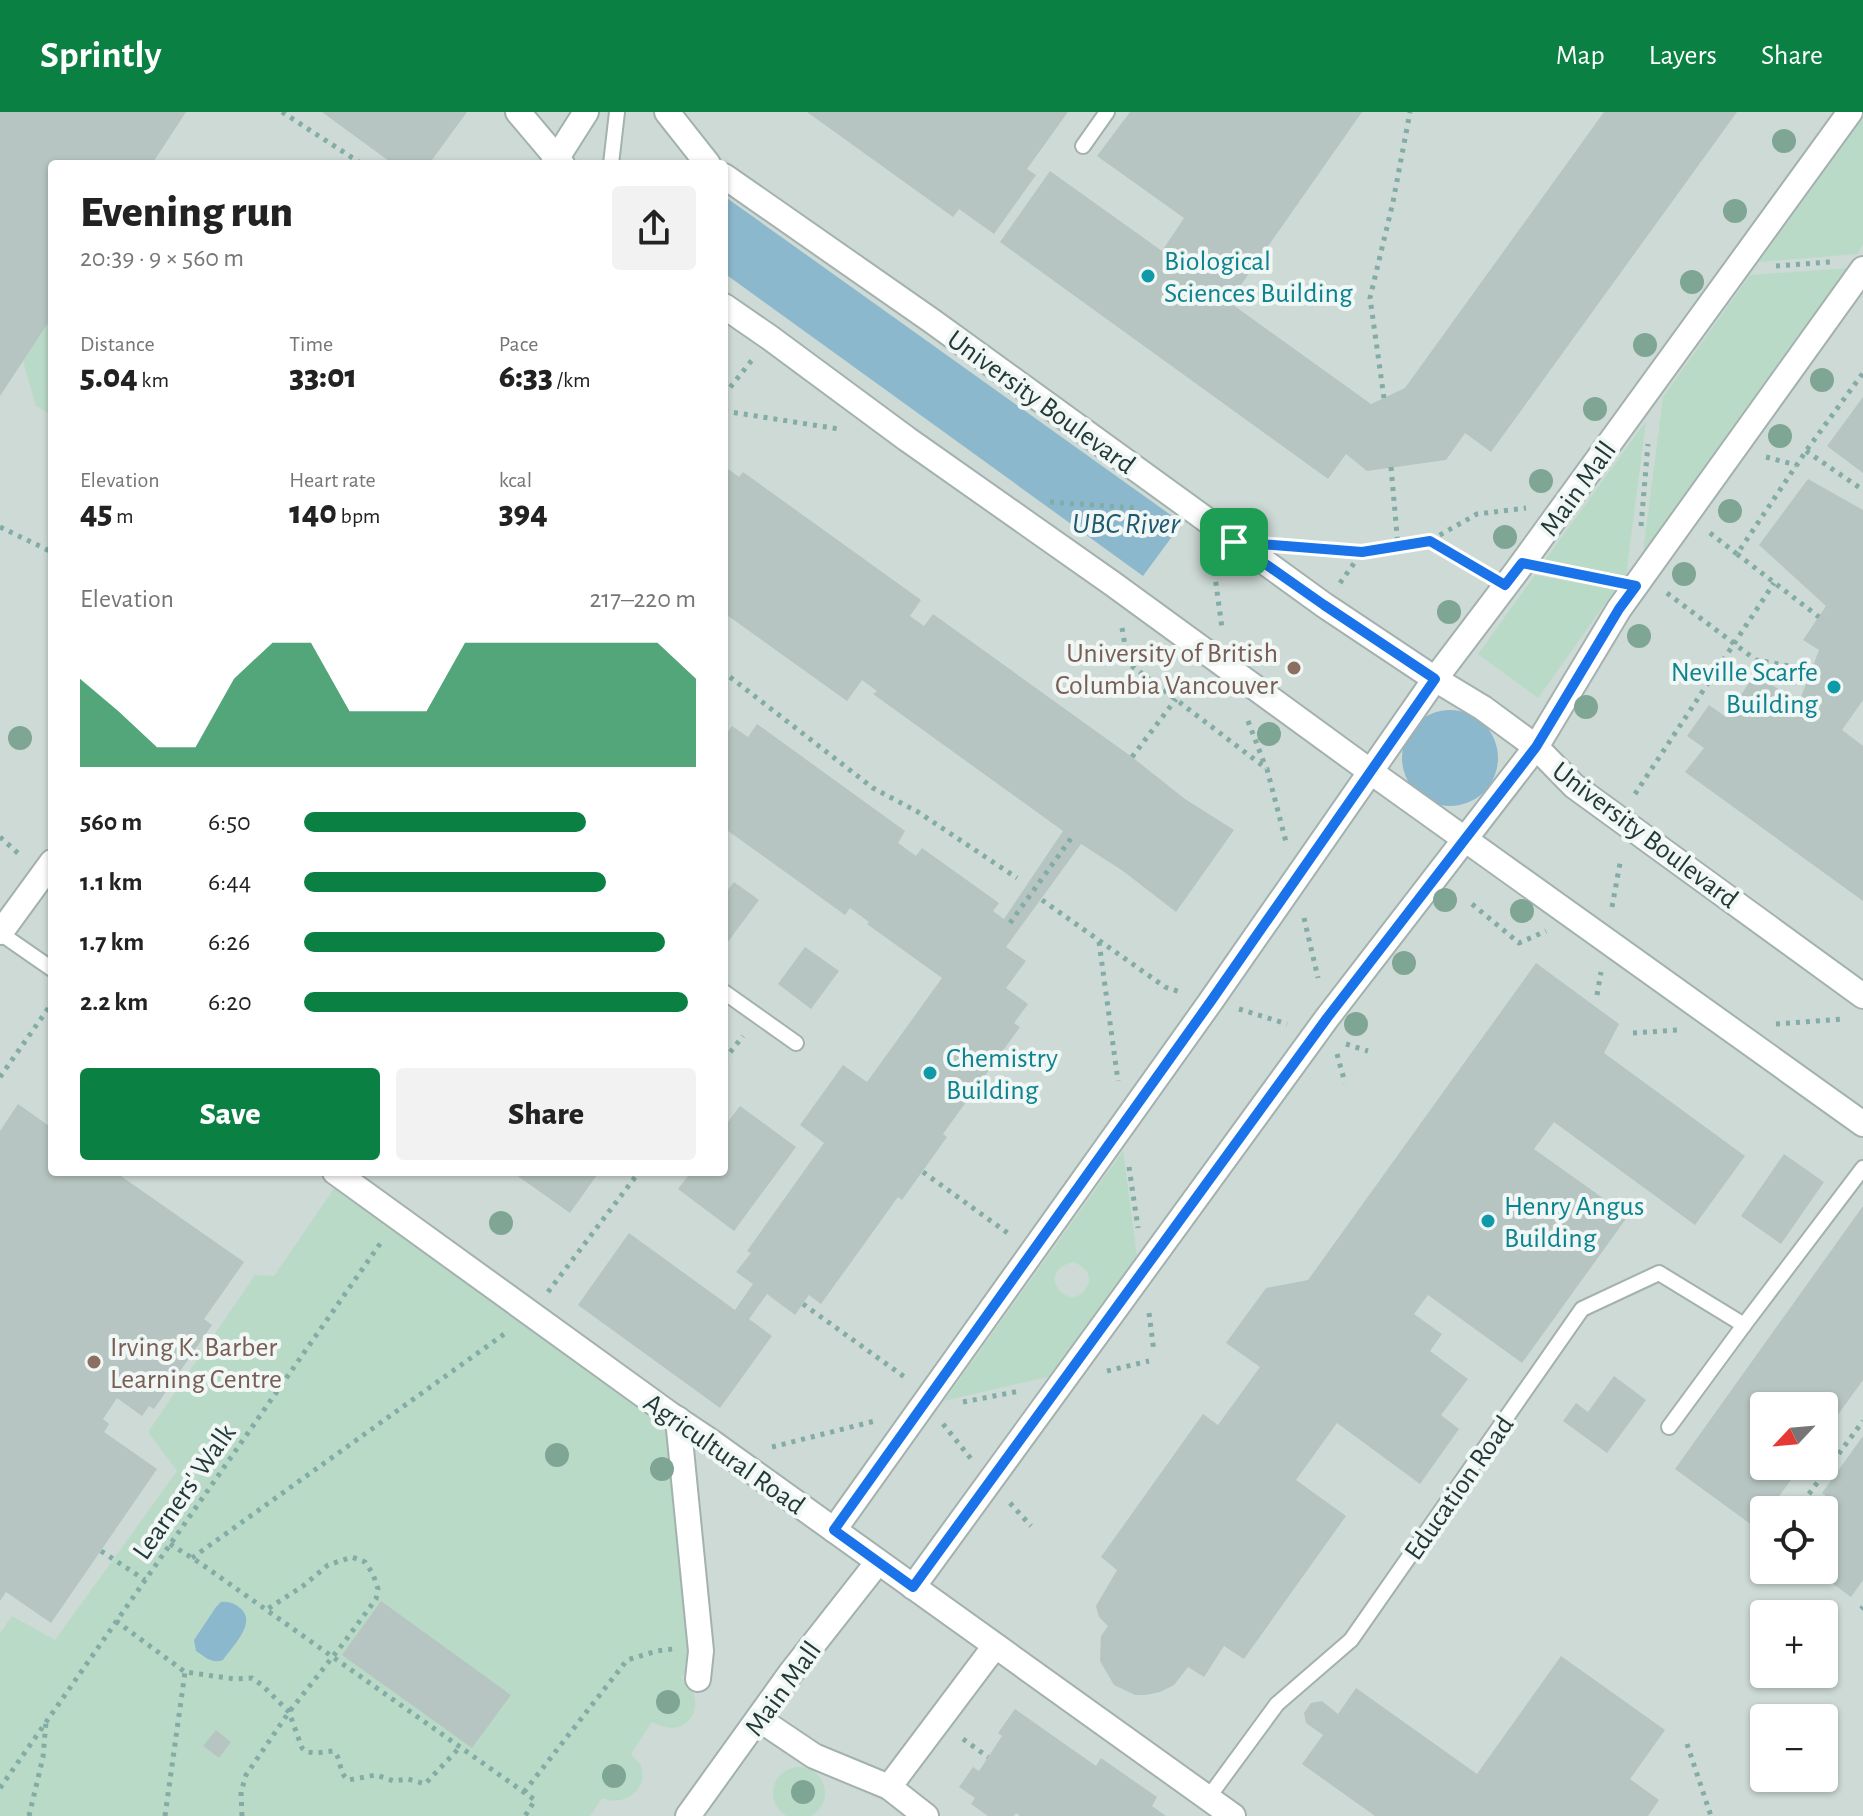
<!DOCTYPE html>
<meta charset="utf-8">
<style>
body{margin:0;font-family:"Alegreya Sans",sans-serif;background:#f2f2f2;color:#222;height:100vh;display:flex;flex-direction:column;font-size:30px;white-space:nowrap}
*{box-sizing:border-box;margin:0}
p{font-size:26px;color:#767676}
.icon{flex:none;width:44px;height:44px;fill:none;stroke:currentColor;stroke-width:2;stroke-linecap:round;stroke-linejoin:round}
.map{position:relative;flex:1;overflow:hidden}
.drawer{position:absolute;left:48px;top:48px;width:680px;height:1016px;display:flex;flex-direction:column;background:#fff;border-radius:8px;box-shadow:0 2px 6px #0004}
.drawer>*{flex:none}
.needle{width:52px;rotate:244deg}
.controls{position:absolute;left:1750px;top:1280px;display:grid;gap:16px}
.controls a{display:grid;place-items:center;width:88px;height:88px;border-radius:8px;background:#fff;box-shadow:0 2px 6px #0004;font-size:40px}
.pin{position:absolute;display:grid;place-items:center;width:68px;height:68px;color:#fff;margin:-34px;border-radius:16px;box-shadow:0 4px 12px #0006}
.round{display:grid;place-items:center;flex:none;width:84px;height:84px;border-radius:8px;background:#f2f2f2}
.summary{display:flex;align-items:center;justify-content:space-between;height:136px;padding:0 32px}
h1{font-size:44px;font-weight:800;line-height:60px}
.metrics{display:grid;grid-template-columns:repeat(3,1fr);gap:12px;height:136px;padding:8px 32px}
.metrics div{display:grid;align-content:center}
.metrics b{font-size:34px;font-weight:800}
.metrics small{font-size:22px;font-weight:400}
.metrics p{font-size:22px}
.chart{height:224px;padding:16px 32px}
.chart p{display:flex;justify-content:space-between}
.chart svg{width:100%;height:144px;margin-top:8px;fill:#0b8043;opacity:.7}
.button{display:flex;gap:16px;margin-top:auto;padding:16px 32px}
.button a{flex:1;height:92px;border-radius:8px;background:#0b8043;color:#fff;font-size:32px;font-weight:800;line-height:92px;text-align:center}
.button a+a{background:#f2f2f2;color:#222}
ul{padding:0 32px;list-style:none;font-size:26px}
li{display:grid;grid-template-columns:128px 96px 1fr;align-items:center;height:60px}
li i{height:20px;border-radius:10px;background:#0b8043}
header{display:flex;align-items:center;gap:48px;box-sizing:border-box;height:112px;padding:0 40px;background:#0b8043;color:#fff}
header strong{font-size:38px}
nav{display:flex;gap:44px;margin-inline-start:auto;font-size:28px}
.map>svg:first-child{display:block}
.built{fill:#cedad6;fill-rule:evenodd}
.green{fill:#badac8;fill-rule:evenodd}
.water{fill:#8bb8cc}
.building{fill:#b6c5c1}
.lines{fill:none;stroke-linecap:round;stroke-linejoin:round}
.lane-casing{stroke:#a3b1af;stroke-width:18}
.street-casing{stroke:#a3b1af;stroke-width:28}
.path{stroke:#82aca5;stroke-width:5;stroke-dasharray:4 6;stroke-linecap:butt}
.lane{stroke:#fff;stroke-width:14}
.street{stroke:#fff;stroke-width:24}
.path-bridge{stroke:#82aca5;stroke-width:5;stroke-dasharray:4 6;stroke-linecap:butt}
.tree{fill:#7fa694}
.route-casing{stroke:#fff;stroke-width:16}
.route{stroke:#1a73e8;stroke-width:10}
.culture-dot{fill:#0f9aa8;stroke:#f0f7f5;stroke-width:3}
.education-dot{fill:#8d6e63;stroke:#f0f7f5;stroke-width:3}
.labels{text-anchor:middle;stroke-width:8;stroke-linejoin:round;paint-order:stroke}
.culture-label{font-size:28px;fill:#0d838f;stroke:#f0f7f5;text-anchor:start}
.street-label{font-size:28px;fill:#223937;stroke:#f0f7f5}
.education-label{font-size:28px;fill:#785e54;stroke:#f0f7f5;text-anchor:end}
.water-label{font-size:30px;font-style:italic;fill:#205771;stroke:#f0f7f5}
</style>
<header>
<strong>Sprintly</strong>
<nav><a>Map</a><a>Layers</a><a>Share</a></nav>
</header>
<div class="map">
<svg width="1863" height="1704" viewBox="0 0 1863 1704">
<rect width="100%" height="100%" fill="#e0eae7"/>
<path class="built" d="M0,0h1863v1704h-1863zM52,52h672v1008h-672zM1764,1294h60v60h-60zM1764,1398h60v60h-60zM1764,1502h60v60h-60zM1764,1606h60v60h-60z"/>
<g class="green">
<polygon points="1863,6 1863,133 1857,142 1759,150"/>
<polygon points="1848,156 1643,440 1663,285 1750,163"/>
<polygon points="52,205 52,303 36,294 23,249"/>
<polygon points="1646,309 1626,464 1545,448"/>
<polygon points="1535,463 1615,478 1538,586 1478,542"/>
<path d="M1123,1039l14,105 -85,120 -108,25zM1073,1150c12,4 22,15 12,28 -18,23 -51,-18 -12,-28z"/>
<path d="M337,1072l333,240 23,214 -8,35 -4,5c26,17 14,56 -16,49 -2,0 -11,-4 -13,-5l-21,32c1,1 8,9 9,10 11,25 -17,44 -38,34l-12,18h-590v-183l12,-17 43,24 122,-169 -29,-39 107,-157 19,1z"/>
<circle cx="799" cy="1681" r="26"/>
</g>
<g class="water">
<polygon points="724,84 1182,411 1143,464 724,161"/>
<circle cx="1450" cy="646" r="48"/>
<path d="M221,1490c7,-1 13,1 19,6 18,14 -8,39 -17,52 -11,4 -18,-3 -27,-9l-2,-11 22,-33z"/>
</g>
<g class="building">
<polygon points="0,0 186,0 152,52 52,52 52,205 0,284"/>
<polygon points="322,0 467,0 429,52 393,52"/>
<polygon points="807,0 1068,0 1027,57 1036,63 994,122 959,97 953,105"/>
<polygon points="1130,0 1362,0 1229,190 1371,292 1405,276 1604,0 1737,0 1491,340 1465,321 1446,348 1367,359 1346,342 1328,367 1000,130 1050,59 1162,139 1184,106 1097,44"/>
<polygon points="1863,285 1863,361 1827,334"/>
<polygon points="724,354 739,365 743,360 921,488 910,504 924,514 933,502 1132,645 1185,687 1234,718 1176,800 1123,759 1081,732 1006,835 1026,849 1006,876 1028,892 1014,911 1020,915 943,1022 947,1025 902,1088 898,1085 821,1192 809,1183 795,1203 767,1182 749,1207 772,1224 720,1296 578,1193 629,1121 735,1198 753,1172 736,1160 751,1141 747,1139 824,1031 800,1013 843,953 867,970 942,866 867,812 869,810 850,796 845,803 724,716 724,625 732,614 748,625 757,612 905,719 898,731 916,744 922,736 999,791 993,799 1004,807 1063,719 873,582 877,579 862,568 847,589 724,501"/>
<polygon points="1808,367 1863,398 1863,588 1842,618 1863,634 1863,789 1685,660 1704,636 1687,624 1709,593 1726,605 1755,562 1799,590 1819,538 1803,528 1826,494 1759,433"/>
<polygon points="734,770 759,788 724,835 724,783"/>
<polygon points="805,835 839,859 811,897 778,872"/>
<polygon points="1536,851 1619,912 1604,941 1745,1044 1695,1113 1554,1010 1534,1037 1628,1104 1522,1251 1428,1183 1414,1202 1442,1222 1430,1239 1468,1267 1441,1303 1459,1317 1420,1372 1337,1311 1296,1368 1346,1404 1244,1547 1224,1534 1204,1565 1188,1555 1174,1573 1160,1580 1146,1583 1135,1583 1114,1573 1100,1549 1101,1524 1108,1514 1099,1505 1096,1494 1117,1458 1101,1445 1203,1302 1218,1313 1260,1255 1226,1231 1266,1176 1308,1168"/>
<polygon points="18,992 52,1016 52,1060 115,1060 244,1150 204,1207 212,1213 154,1297 149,1294 142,1304 117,1286 103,1307 109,1312 104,1320 157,1357 51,1511 6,1480 0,1489 0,1019"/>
<polygon points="740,994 796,1035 734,1119 678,1077 691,1060 724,1060 724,1015"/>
<polygon points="1784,1042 1824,1070 1781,1132 1741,1104"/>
<polygon points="512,1060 599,1060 570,1101"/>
<polygon points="1863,1094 1863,1268 1824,1322 1824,1294 1764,1294 1764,1354 1801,1354 1769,1398 1764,1398 1764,1405 1756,1416 1675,1357"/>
<polygon points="1614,1264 1646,1288 1607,1341 1563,1309 1576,1291 1588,1300"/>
<polygon points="1863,1324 1863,1468 1851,1485 1814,1458 1824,1458 1824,1398 1810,1398 1813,1394 1817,1396 1826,1384 1822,1381"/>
<polygon points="381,1489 511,1583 472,1636 342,1543"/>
<polygon points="1561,1544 1665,1618 1630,1667 1659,1688 1648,1704 1375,1704 1302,1652 1323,1623 1306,1611 1304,1601 1311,1591 1322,1589 1338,1602 1356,1576 1477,1662"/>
<polygon points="1015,1597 1096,1654 1101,1646 1157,1685 1152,1694 1166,1704 1020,1704 1016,1701 1014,1704 988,1704 971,1692 975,1686 959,1675 973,1655 979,1659 1002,1624 998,1621"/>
<polygon points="216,1618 231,1630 219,1646 203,1634"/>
</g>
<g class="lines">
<g class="lane-casing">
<g id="lane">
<polyline points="1083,34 1107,0"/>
<polyline points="611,52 617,0"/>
<polyline points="0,821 52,857"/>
<polyline points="724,880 796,931"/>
<polyline points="1669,1315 1744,1213 1863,1056"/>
<polyline points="1208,1686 1277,1592 1351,1528 1582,1197 1659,1161 1744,1213"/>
</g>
</g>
<g class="street-casing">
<g id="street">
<polyline points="518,0 562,52"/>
<polyline points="667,0 708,52"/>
<polyline points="553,52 586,0"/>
<polyline points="724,64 932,209 1324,493 1435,567 1483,596 1536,635 1574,674 1863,884"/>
<polyline points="724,194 769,225 907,327 1113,472 1371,660 1863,1012"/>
<polyline points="1,820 52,750"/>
<polyline points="335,1060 671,1303 710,1329 1233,1704"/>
<polyline points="678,1307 701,1539 698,1567"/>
<polyline points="834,1418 1211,889 1435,567 1516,460 1850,0"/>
<polyline points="913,1475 1327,906 1536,635 1619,497 1863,157"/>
<polyline points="759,1607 814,1644 889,1675"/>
<polyline points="688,1704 790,1562 878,1450"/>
<polyline points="926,1704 889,1675 995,1534"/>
</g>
</g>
<g class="path">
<polyline points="282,0 362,52"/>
<polyline points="1776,154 1830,150"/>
<polyline points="724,283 752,248"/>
<polyline points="1384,286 1370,186 1393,90 1410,0"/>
<polyline points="724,299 839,317"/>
<polyline points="1806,339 1863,378"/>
<polyline points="1766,345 1796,353"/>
<polyline points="1391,355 1398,434"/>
<polyline points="1050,390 1136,396"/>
<polyline points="1641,414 1648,332"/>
<polyline points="0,415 52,440"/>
<polyline points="1710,421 1737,442 1806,339 1863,261"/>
<polyline points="1431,428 1477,402 1526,396"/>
<polyline points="1295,434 1362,440 1430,429 1480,458"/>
<polyline points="1737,442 1819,505"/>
<polyline points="1213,450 1222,516"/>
<polyline points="1553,458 1603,467"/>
<polyline points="1340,471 1362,440"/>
<polyline points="1667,481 1756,548 1811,558"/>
<polyline points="1122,516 1128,551 1267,657 1286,730"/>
<polyline points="724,573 730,565 873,676 918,700 1017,766"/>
<polyline points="1248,609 1266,656"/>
<polyline points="1132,645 1176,587"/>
<polyline points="1635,682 1774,471"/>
<polyline points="0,725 21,744"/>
<polyline points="1042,788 1165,875 1180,880"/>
<polyline points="1472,792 1519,831 1546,819"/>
<polyline points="1612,795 1621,746"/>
<polyline points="1304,806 1318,866"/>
<polyline points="1099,830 1118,969"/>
<polyline points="1597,883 1601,860"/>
<polyline points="1239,897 1287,912"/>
<polyline points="1776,912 1842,907"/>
<polyline points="1633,921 1678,918"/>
<polyline points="1346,932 1368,939"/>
<polyline points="1337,942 1345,971"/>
<polyline points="724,948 743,924"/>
<polyline points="0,965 52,891"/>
<polyline points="1129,1055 1138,1116"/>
<polyline points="923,1060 1009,1122"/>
<polyline points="548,1180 639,1060"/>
<polyline points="803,1192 906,1266"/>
<polyline points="1149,1201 1154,1240"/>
<polyline points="1107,1259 1149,1249"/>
<polyline points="963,1290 1020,1279"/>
<polyline points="943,1312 972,1348"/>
<polyline points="772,1335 875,1309"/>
<polyline points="1010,1391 1031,1414"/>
<polyline points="1797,1398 1863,1309"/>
<polyline points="170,1432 200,1451 535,1688 525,1704"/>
<polyline points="101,1439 145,1468"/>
<polyline points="192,1446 507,1220"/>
<polyline points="1861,1497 1863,1495"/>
<path d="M116,1509l69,51 50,7 17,-1 10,7 27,27 13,36 5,4 9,1 17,-2c10,8 4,20 15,29l28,-5 18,6 14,-2 17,5 35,-37"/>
<polyline points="963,1627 988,1645"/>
<polyline points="1687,1632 1711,1704"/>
<polyline points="0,1676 382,1129"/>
<polyline points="524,1680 627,1548 657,1539 673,1537"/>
<polyline points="29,1704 43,1645 46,1610"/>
<polyline points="165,1704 185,1560"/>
<polyline points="242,1704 241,1680 246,1663 289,1600 342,1533 376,1487 378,1477 373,1462 365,1450 352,1445 328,1453 303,1474 266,1498"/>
</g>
<use href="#lane" class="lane"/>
<use href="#street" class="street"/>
<polyline class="path-bridge" points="1010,811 1072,725"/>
</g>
<g class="tree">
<circle cx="1784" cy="29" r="12"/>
<circle cx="1735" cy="99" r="12"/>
<circle cx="1692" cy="170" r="12"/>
<circle cx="1645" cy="233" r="12"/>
<circle cx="1822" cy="268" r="12"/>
<circle cx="1595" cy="297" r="12"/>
<circle cx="1780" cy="324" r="12"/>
<circle cx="1541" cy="369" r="12"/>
<circle cx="1730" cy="399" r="12"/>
<circle cx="1505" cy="425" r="12"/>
<circle cx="1684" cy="462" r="12"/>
<circle cx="1449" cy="500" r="12"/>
<circle cx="1639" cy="524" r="12"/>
<circle cx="1586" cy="595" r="12"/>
<circle cx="1269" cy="622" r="12"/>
<circle cx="20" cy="626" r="12"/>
<circle cx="1445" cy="788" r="12"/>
<circle cx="1522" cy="799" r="12"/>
<circle cx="1404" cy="851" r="12"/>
<circle cx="1356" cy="912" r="12"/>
<circle cx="501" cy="1111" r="12"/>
<circle cx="557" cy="1343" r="12"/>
<circle cx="662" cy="1357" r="12"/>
<circle cx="668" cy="1590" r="12"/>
<circle cx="614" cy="1664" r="12"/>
<circle cx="803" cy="1680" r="12"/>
</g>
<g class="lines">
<g class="route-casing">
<polygon id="route" points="1430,429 1505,473 1522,451 1636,474 1619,497 1536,635 1327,906 913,1475 834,1418 1211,889 1435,567 1324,493 1234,430 1362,440"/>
</g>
<use href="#route" class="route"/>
</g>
<g class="culture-dot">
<circle cx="1148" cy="164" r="8"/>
<circle cx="1834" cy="575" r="8"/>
<circle cx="930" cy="961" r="8"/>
<circle cx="1488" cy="1109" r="8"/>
</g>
<g class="education-dot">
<circle cx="1294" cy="556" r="8"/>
<circle cx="94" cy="1250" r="8"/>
</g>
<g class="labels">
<g class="culture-label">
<text x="1164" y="158">Biological<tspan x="1164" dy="32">Sciences Building</tspan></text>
<text x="1818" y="569" text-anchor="end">Neville Scarfe<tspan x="1818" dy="32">Building</tspan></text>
<text x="946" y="955">Chemistry<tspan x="946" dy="32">Building</tspan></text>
<text x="1504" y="1103">Henry Angus<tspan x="1504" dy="32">Building</tspan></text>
</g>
<g class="street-label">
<text transform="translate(1042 289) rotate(36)" y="10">University Boulevard</text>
<text transform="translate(1577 376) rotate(-54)" y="10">Main Mall</text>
<text transform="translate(1646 722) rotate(37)" y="10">University Boulevard</text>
<text transform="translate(725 1341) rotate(35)" y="10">Agricultural Road</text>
<text transform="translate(1458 1375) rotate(-55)" y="10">Education Road</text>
<text transform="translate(183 1379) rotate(-55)" y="10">Learners' Walk</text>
<text transform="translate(782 1576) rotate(-54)" y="10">Main Mall</text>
</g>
<g class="education-label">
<text x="1278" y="550">University of British<tspan x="1278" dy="32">Columbia Vancouver</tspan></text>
<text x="110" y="1244" text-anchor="start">Irving K. Barber<tspan x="110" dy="32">Learning Centre</tspan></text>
</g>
<g class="water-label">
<text x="1126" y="421">UBC River</text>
</g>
</g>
</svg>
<div class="controls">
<a><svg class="needle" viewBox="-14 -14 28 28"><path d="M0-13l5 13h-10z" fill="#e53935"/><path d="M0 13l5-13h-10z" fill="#767676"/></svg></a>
<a><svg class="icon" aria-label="locate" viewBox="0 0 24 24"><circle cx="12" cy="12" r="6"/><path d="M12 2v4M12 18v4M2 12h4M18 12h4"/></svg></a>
<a>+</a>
<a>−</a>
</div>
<div class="pin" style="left:1234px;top:430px;background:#1e9e55"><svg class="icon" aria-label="arrive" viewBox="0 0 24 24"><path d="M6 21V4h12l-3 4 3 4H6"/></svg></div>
<section class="drawer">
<div class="summary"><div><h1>Evening run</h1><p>20:39 · 9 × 560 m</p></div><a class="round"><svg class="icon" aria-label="share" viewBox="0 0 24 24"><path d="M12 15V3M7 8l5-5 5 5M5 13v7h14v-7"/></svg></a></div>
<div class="metrics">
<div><p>Distance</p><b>5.04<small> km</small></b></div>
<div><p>Time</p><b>33:01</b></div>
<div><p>Pace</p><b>6:33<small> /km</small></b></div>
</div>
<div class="metrics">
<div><p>Elevation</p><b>45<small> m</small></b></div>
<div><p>Heart rate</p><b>140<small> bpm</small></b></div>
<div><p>kcal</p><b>394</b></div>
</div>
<div class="chart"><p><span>Elevation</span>217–220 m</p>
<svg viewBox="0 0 160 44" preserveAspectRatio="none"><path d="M0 44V17L10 27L20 38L30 38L40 17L50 6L60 6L70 27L80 27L90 27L100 6L110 6L120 6L130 6L140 6L150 6L160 17V44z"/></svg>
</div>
<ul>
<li><b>560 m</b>6:50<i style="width:72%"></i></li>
<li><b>1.1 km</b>6:44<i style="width:77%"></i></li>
<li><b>1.7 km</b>6:26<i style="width:92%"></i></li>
<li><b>2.2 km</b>6:20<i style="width:98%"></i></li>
</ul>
<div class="button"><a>Save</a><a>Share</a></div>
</section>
</div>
